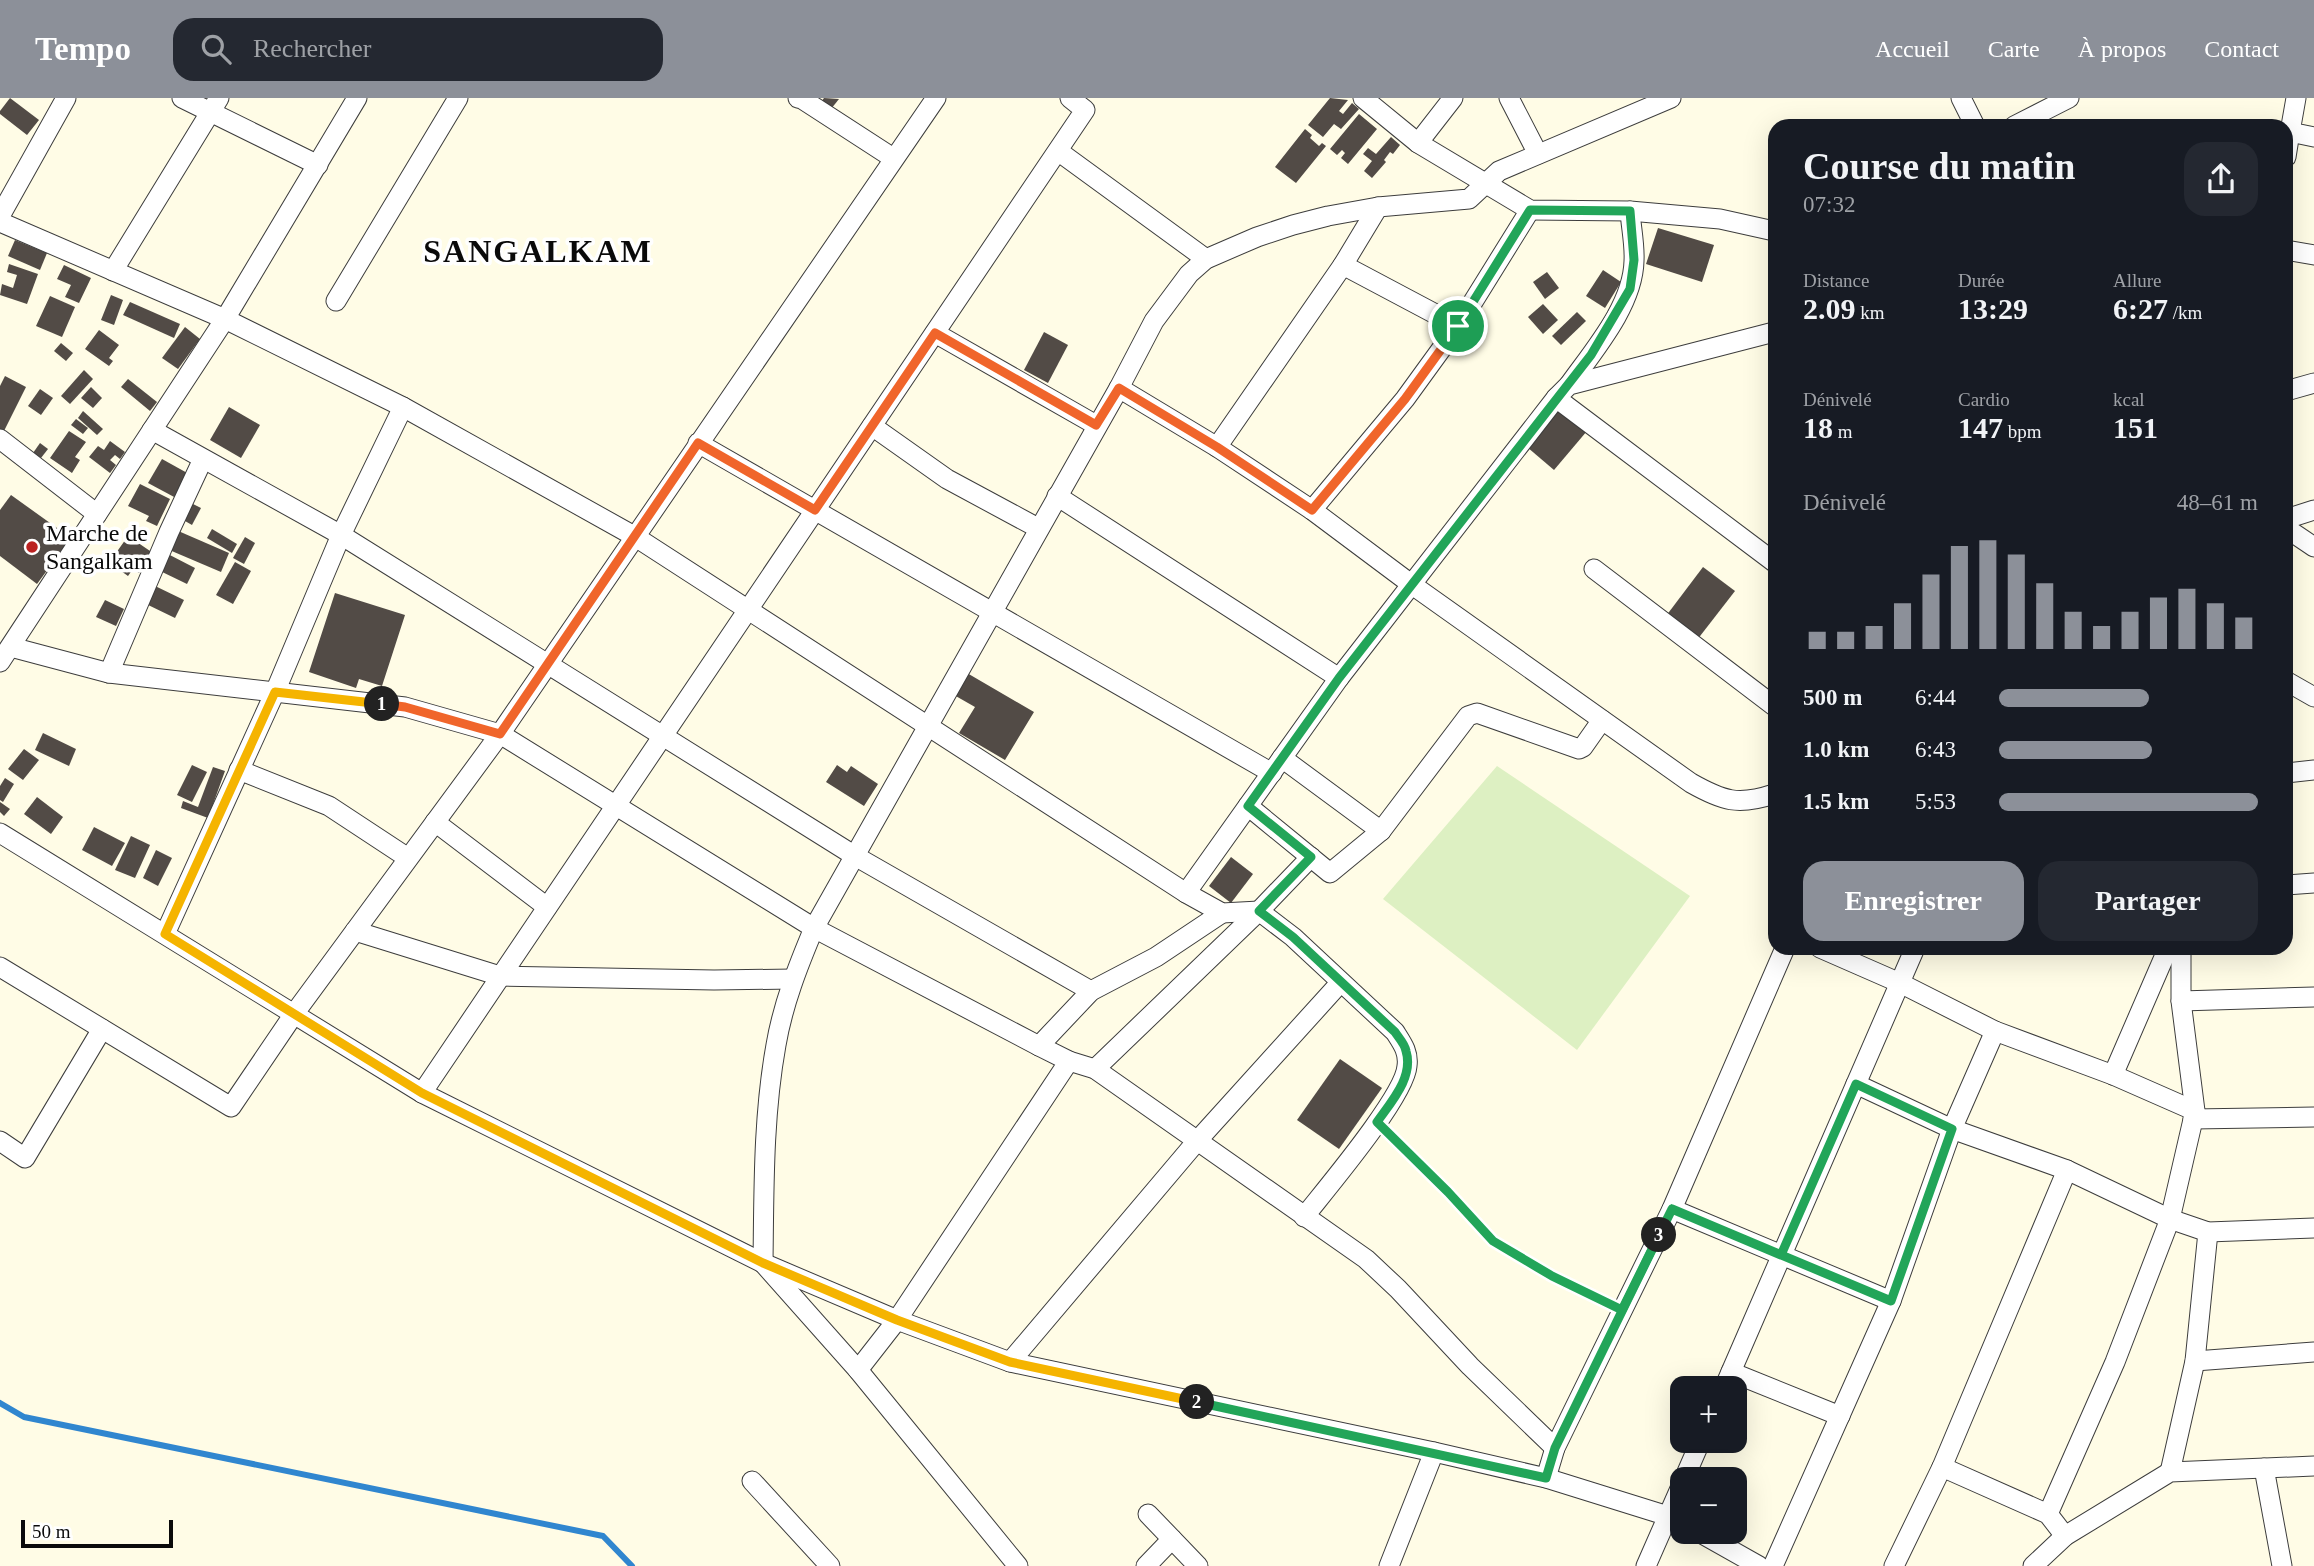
<!DOCTYPE html>
<html lang="fr">
<meta charset="utf-8">
<style>
body{margin:0;font-family:"Times New Roman",serif;background:#242831;color:#f1f3f6;height:100vh;display:flex;flex-direction:column;font-size:26px;white-space:nowrap}
*{box-sizing:border-box;margin:0}
p{font-size:23px;color:#9ea1a6}
.icon{flex:none;width:38px;height:38px;fill:none;stroke:currentColor;stroke-width:2;stroke-linecap:round;stroke-linejoin:round}
.map{position:relative;flex:1;overflow:hidden}
.panel{position:absolute;left:1768px;top:21px;width:525px;height:836px;display:flex;flex-direction:column;background:#171b24;border-radius:21px;box-shadow:0 7px 28px #0002}
.panel>*{flex:none}
.buttons{position:absolute;left:1670px;top:1278px;display:grid;gap:14px}
.buttons a{display:grid;place-items:center;width:77px;height:77px;border-radius:14px;background:#171b24;box-shadow:0 7px 28px #0002;font-size:35px}
.scale{position:absolute;left:21px;bottom:18px;width:152px;box-sizing:border-box;padding-left:7px;border:4px solid #0a0a0a;border-top:0;font-size:19px;line-height:24px;white-space:nowrap;color:#0a0a0a;-webkit-text-stroke:5px #fff;paint-order:stroke}
.pin{position:absolute;display:grid;place-items:center;width:60px;height:60px;color:#fff;margin:-30px;border:4px solid #fff;border-radius:50%;box-shadow:0 2px 7px #0007}
.km{position:absolute;width:35px;height:35px;margin:-18px;border-radius:50%;background:#222;color:#fff;font-size:19px;line-height:35px;text-align:center}
.round{display:grid;place-items:center;flex:none;width:74px;height:74px;border-radius:21px;background:#242831}
.overview{display:flex;align-items:center;justify-content:space-between;height:119px;padding:0 35px}
h1{font-size:38px;font-weight:600;line-height:52px}
.metrics{display:grid;grid-template-columns:repeat(3,1fr);gap:10px;height:119px;padding:7px 35px}
.metrics div{display:grid;align-content:center}
.metrics b{font-size:30px;font-weight:600}
.metrics small{font-size:19px;font-weight:400}
.metrics p{font-size:19px}
.chart{height:196px;padding:14px 35px}
.chart p{display:flex;justify-content:space-between}
.chart svg{width:100%;height:126px;margin-top:7px;stroke:#8c9099;stroke-width:6}
.button{display:flex;gap:14px;margin-top:auto;padding:14px 35px}
.button a{flex:1;height:80px;border-radius:21px;background:#8c9099;color:#fff;font-size:28px;font-weight:600;line-height:80px;text-align:center}
.button a+a{background:#242831;color:#f1f3f6}
ul{padding:0 35px;list-style:none;font-size:23px}
li{display:grid;grid-template-columns:112px 84px 1fr;align-items:center;height:52px}
li i{height:18px;border-radius:9px;background:#8c9099}
header{display:flex;align-items:center;gap:42px;box-sizing:border-box;height:98px;padding:0 35px;background:#8c9099;color:#fff}
header strong{font-size:33px}
nav{display:flex;gap:38px;margin-inline-start:auto;font-size:24px}
.search{width:490px;height:63px;background:#242831;display:flex;align-items:center;gap:18px;box-sizing:border-box;padding:0 24px;border-radius:21px;color:#9ea1a6;font-size:26px}
.map>svg:first-child{display:block}
.pitch{fill:#ddf0c2}
.lines{fill:none;stroke-linecap:round;stroke-linejoin:round}
.stream{stroke:#3086cf;stroke-width:6}
.building{fill:#524b46}
.minor-casing{stroke:#3d3d3d;stroke-width:21}
.path{stroke:#2c2c2c;stroke-width:3.5;stroke-dasharray:7 3.5;stroke-linecap:butt}
.minor{stroke:#fff;stroke-width:19}
.split-1-casing{stroke:#fff;stroke-width:14}
.split-2-casing{stroke:#fff;stroke-width:14}
.split-3-casing{stroke:#fff;stroke-width:14}
.split-4-casing{stroke:#fff;stroke-width:14}
.split-1{stroke:#f0652b;stroke-width:9}
.split-2{stroke:#f5b400;stroke-width:9}
.split-3{stroke:#22a559;stroke-width:9}
.split-4{stroke:#22a559;stroke-width:9}
.poi-dot{fill:#bb2221;stroke:#fff;stroke-width:2.5}
.labels{text-anchor:middle;stroke-width:7;stroke-linejoin:round;paint-order:stroke}
.poi-label{font-size:24px;fill:#0a0a0a;stroke:#fff;text-anchor:start}
.district-label{font-size:32px;font-weight:bold;letter-spacing:2px;fill:#0a0a0a;stroke:#fff}
</style>
<header>
<strong>Tempo</strong>
<div class="search"><svg class="icon" aria-label="search" viewBox="0 0 24 24"><circle cx="10" cy="10" r="6"/><path d="M15 15l6 6"/></svg>Rechercher</div>
<nav><a>Accueil</a><a>Carte</a><a>À propos</a><a>Contact</a></nav>
</header>
<div class="map">
<svg width="2314" height="1468" viewBox="0 0 2314 1468">
<rect width="100%" height="100%" fill="#fffce6"/>
<polygon class="pitch" points="1497,668 1690,798 1577,952 1383,801"/>
<g class="lines">
<polyline class="stream" points="0,1305 24,1319 603,1438 632,1468"/>
</g>
<g class="building">
<polygon points="10,0 39,22 27,37 0,16 0,13"/>
<polygon points="824,0 839,1 827,16 818,8"/>
<polygon points="1330,0 1348,2 1339,13 1343,16 1352,5 1359,11 1341,31 1334,26 1323,39 1308,27"/>
<polygon points="1359,16 1377,31 1348,66 1341,60 1345,55 1342,52 1337,57 1330,51"/>
<polygon points="1305,31 1312,37 1310,40 1319,48 1322,45 1326,48 1296,85 1275,69"/>
<polygon points="1391,39 1400,47 1393,56 1390,54 1384,62 1386,64 1372,80 1364,73 1372,63 1363,56 1368,50 1376,56"/>
<polygon points="1658,130 1714,147 1702,184 1646,166"/>
<polygon points="15,142 47,155 40,172 8,158"/>
<polygon points="9,166 38,176 27,206 0,197 2,186 13,190 17,177 7,174"/>
<polygon points="64,167 91,180 79,205 65,199 71,187 57,181"/>
<polygon points="1603,172 1621,184 1605,210 1586,198"/>
<polygon points="1547,174 1559,190 1545,201 1533,184"/>
<polygon points="111,197 123,202 114,227 101,222"/>
<polygon points="50,198 75,209 62,239 36,228"/>
<polygon points="130,204 180,226 174,240 123,217"/>
<polygon points="1543,206 1558,222 1543,236 1528,219"/>
<polygon points="1577,214 1586,223 1561,247 1552,238"/>
<polygon points="185,229 200,241 178,271 162,260"/>
<polygon points="99,232 119,247 109,260 113,263 109,268 85,251"/>
<polygon points="1044,234 1068,247 1048,285 1024,272"/>
<polygon points="61,245 73,255 66,263 54,253"/>
<polygon points="84,272 93,281 70,306 61,298"/>
<polygon points="5,278 26,289 4,333 0,331 0,288"/>
<polygon points="128,281 157,304 150,313 121,289"/>
<polygon points="91,289 102,300 93,310 81,300"/>
<polygon points="40,291 53,300 41,317 28,308"/>
<polygon points="229,309 260,327 241,360 210,342"/>
<polygon points="1560,310 1587,333 1554,372 1527,349"/>
<polygon points="83,313 103,331 97,337 78,320"/>
<polygon points="76,321 88,330 83,336 71,327"/>
<polygon points="69,333 86,344 75,359 80,362 72,375 50,360"/>
<polygon points="110,343 125,354 120,361 115,357 110,362 116,367 110,375 89,359 98,348 104,352"/>
<polygon points="40,345 48,351 41,360 33,355"/>
<polygon points="162,361 189,376 176,400 148,385"/>
<polygon points="140,386 170,401 157,428 146,423 149,418 128,408"/>
<polygon points="11,397 71,440 37,486 0,458 0,412"/>
<polygon points="187,403 201,410 192,427 178,419"/>
<polygon points="212,431 237,446 232,455 207,440"/>
<polygon points="176,432 229,455 221,474 167,451"/>
<polygon points="128,438 153,455 139,475 133,471 128,478 121,473 128,463 116,455"/>
<polygon points="245,439 255,445 244,466 233,460"/>
<polygon points="164,454 195,470 187,486 156,471"/>
<polygon points="235,464 251,473 233,506 216,497"/>
<polygon points="1703,469 1735,493 1697,542 1666,518"/>
<polygon points="151,486 184,502 175,520 142,504"/>
<polygon points="335,495 405,517 382,588 359,581 356,590 309,574"/>
<polygon points="105,502 124,511 116,528 96,519"/>
<polygon points="967,575 1034,614 1005,662 959,635 975,609 954,597"/>
<polygon points="43,635 76,651 69,668 35,652"/>
<polygon points="24,651 39,662 23,682 8,671"/>
<polygon points="192,667 207,674 192,704 177,697"/>
<polygon points="837,667 847,674 851,668 878,686 864,708 826,684"/>
<polygon points="213,669 225,673 208,720 181,710 183,703 198,709"/>
<polygon points="5,680 14,686 3,704 0,702 0,688"/>
<polygon points="37,699 63,719 51,736 24,716"/>
<polygon points="0,704 10,711 4,718 0,714"/>
<polygon points="94,729 125,745 112,768 82,752"/>
<polygon points="131,738 150,747 135,780 115,772"/>
<polygon points="156,752 172,760 158,788 143,780"/>
<polygon points="1231,759 1253,776 1231,805 1209,788"/>
<polygon points="1340,961 1382,990 1339,1051 1297,1022"/>
</g>
<g class="lines">
<g class="minor-casing">
<g id="minor">
<polyline points="182,0 318,67"/>
<polyline points="798,0 802,1 893,60"/>
<polyline points="1363,0 1418,45 1530,112 1630,113 1720,121 1774,133"/>
<polyline points="1509,0 1538,56"/>
<polyline points="1961,0 1975,28"/>
<polyline points="2296,0 2290,34 2314,39"/>
<polyline points="2014,28 2069,0"/>
<polyline points="1418,45 1453,0"/>
<polyline points="1058,53 1206,161"/>
<polyline points="2286,59 2290,34"/>
<polyline points="0,118 66,0"/>
<path d="M0,124l225,97 178,88 231,129 552,357 36,20 37,-2 34,26 102,95c7,11 14,20 12,34 -2,30 -81,123 -103,151"/>
<polyline points="2286,152 2314,157"/>
<polyline points="1343,167 1458,228"/>
<polyline points="113,173 219,0"/>
<polyline points="336,203 458,0"/>
<polyline points="935,235 1096,327"/>
<path d="M1569,287c25,-35 64,-80 65,-124 1,-16 -3,-34 -4,-50"/>
<path d="M1119,290l98,59 95,63 99,74 280,199c32,18 47,23 83,11"/>
<polyline points="2286,293 2314,285"/>
<polyline points="1556,300 1774,464"/>
<polyline points="872,328 947,381 1038,430"/>
<polyline points="152,332 341,437 855,758 1091,893"/>
<polyline points="0,341 97,416"/>
<polyline points="698,345 1272,675"/>
<polyline points="1217,349 1343,167 1378,109"/>
<polyline points="1057,398 1339,580"/>
<polyline points="1312,412 1405,301 1458,228 1530,112"/>
<polyline points="2286,421 2314,412"/>
<polyline points="2286,430 2314,449"/>
<polyline points="1594,471 1774,608"/>
<polyline points="11,549 109,575 405,609 500,636 814,830 1039,948 1069,963 1095,971 1366,1161 1398,1191 1470,1268 1555,1350"/>
<polyline points="0,564 225,221 357,0"/>
<polyline points="109,575 169,434 203,361"/>
<polyline points="2286,583 2314,599"/>
<polyline points="1282,660 1381,733"/>
<polyline points="239,672 329,708 408,760"/>
<polyline points="2286,675 2314,672"/>
<polyline points="1248,708 1330,775 1381,733 1468,618 1477,615 1579,651 1583,649 1602,622"/>
<polyline points="435,724 547,809"/>
<polyline points="0,735 422,995 763,1165 897,1222 1010,1264 1434,1354 1546,1380 1668,1418 1682,1425"/>
<polyline points="2286,787 2314,785"/>
<polyline points="1186,795 1339,580 1556,300 1569,287 1774,234"/>
<polyline points="355,833 500,878 714,882 793,881"/>
<polyline points="165,836 275,594 341,437 403,309"/>
<polyline points="1820,850 1900,885 1995,933 2113,977 2195,1013"/>
<polyline points="0,869 231,1009 294,916 500,636 936,0"/>
<polyline points="2181,903 2314,899"/>
<polyline points="1039,948 1091,893 1156,859 1222,815"/>
<polyline points="1095,971 1259,813 1311,759"/>
<polyline points="2113,977 2168,850"/>
<polyline points="1856,986 1952,1031 2067,1072 2170,1121 2208,1134 2314,1130"/>
<polyline points="422,995 1085,12 1070,0"/>
<polyline points="2193,1021 2314,1019"/>
<polyline points="0,1043 25,1060 102,931"/>
<polyline points="1672,1111 1891,1203"/>
<polyline points="2195,1263 2314,1254"/>
<polyline points="1010,1264 1197,1043 1340,885"/>
<polyline points="858,1272 897,1222 1069,963"/>
<polyline points="1731,1274 1840,1318"/>
<polyline points="1724,1290 1915,850"/>
<polyline points="1942,1369 2048,1416 2065,1438"/>
<polyline points="2264,1370 2282,1468"/>
<polyline points="2170,1374 2195,1263 2208,1134"/>
<polyline points="1546,1380 1555,1350 1672,1111 1785,850"/>
<polyline points="1684,1381 1701,1342"/>
<polyline points="752,1383 830,1468"/>
<polyline points="1148,1416 1198,1468"/>
<polyline points="2048,1416 2115,1264 2170,1121 2195,1013 2181,903 2181,850"/>
<polyline points="1697,1433 1759,1468"/>
<path d="M1018,1468l-160,-196 -95,-107c1,-73 0,-146 13,-218 7,-41 22,-79 38,-117l305,-540 35,-67 35,-47 17,-15 51,-22 36,-12 35,-9 50,-9 91,-8 30,-28 172,-73"/>
<polyline points="1146,1468 1172,1441"/>
<polyline points="1389,1468 1434,1354"/>
<polyline points="1646,1468 1682,1386"/>
<polyline points="1773,1468 1891,1203 1952,1031 1995,933"/>
<polyline points="1894,1468 1942,1369 2067,1072"/>
<polyline points="2033,1468 2065,1438 2170,1374 2314,1368"/>
</g>
</g>
<polyline class="path" points="1390,1037 1448,1094 1493,1143 1552,1178 1605,1204"/>
<use href="#minor" class="minor"/>
</g>
<g class="lines">
<g class="split-1-casing">
<polyline id="split-1" points="382,606 405,609 500,636 698,345 815,412 935,235 1096,327 1119,290 1217,349 1312,412 1405,301 1458,228"/>
</g>
<g class="split-2-casing">
<polyline id="split-2" points="382,606 275,594 165,836 422,995 763,1165 897,1222 1010,1264 1197,1304"/>
</g>
<g class="split-3-casing">
<polyline id="split-3" points="1197,1304 1546,1380 1555,1350 1672,1111 1781,1157 1856,986 1952,1031 1891,1203 1672,1111 1659,1137"/>
</g>
<g class="split-4-casing">
<path id="split-4" d="M1458,228l72,-116 100,1 4,49 -4,29 -39,66 -252,323 -91,128 63,51 -52,54 34,26 102,95c3,5 10,12 11,19 8,26 -15,51 -29,71l71,70 45,49 59,35 70,34 37,-75"/>
</g>
<use href="#split-1" class="split-1"/>
<use href="#split-2" class="split-2"/>
<use href="#split-3" class="split-3"/>
<use href="#split-4" class="split-4"/>
</g>
<circle class="poi-dot" cx="32" cy="449" r="7"/>
<g class="labels">
<g class="poi-label">
<text x="46" y="443">Marche de<tspan x="46" dy="28">Sangalkam</tspan></text>
</g>
<g class="district-label">
<text x="538" y="164">SANGALKAM</text>
</g>
</g>
</svg>
<div class="buttons">
<a>+</a>
<a>−</a>
</div>
<div class="scale">50 m</div>
<div class="pin" style="left:1458px;top:228px;background:#1e9e55"><svg class="icon" aria-label="arrive" viewBox="0 0 24 24"><path d="M6 21V4h12l-3 4 3 4H6"/></svg></div>
<b class="km" style="left:382px;top:606px">1</b>
<b class="km" style="left:1197px;top:1304px">2</b>
<b class="km" style="left:1659px;top:1137px">3</b>
<section class="panel">
<div class="overview"><div><h1>Course du matin</h1><p>07:32</p></div><a class="round"><svg class="icon" aria-label="share" viewBox="0 0 24 24"><path d="M12 15V3M7 8l5-5 5 5M5 13v7h14v-7"/></svg></a></div>
<div class="metrics">
<div><p>Distance</p><b>2.09<small> km</small></b></div>
<div><p>Durée</p><b>13:29</b></div>
<div><p>Allure</p><b>6:27<small> /km</small></b></div>
</div>
<div class="metrics">
<div><p>Dénivelé</p><b>18<small> m</small></b></div>
<div><p>Cardio</p><b>147<small> bpm</small></b></div>
<div><p>kcal</p><b>151</b></div>
</div>
<div class="chart"><p><span>Dénivelé</span>48–61 m</p>
<svg viewBox="0 0 160 44" preserveAspectRatio="none"><path d="M5 44V38M15 44V38M25 44V36M35 44V28M45 44V18M55 44V8M65 44V6M75 44V11M85 44V21M95 44V31M105 44V36M115 44V31M125 44V26M135 44V23M145 44V28M155 44V33"/></svg>
</div>
<ul>
<li><b>500 m</b>6:44<i style="width:58%"></i></li>
<li><b>1.0 km</b>6:43<i style="width:59%"></i></li>
<li><b>1.5 km</b>5:53<i style="width:100%"></i></li>
</ul>
<div class="button"><a>Enregistrer</a><a>Partager</a></div>
</section>
</div>
